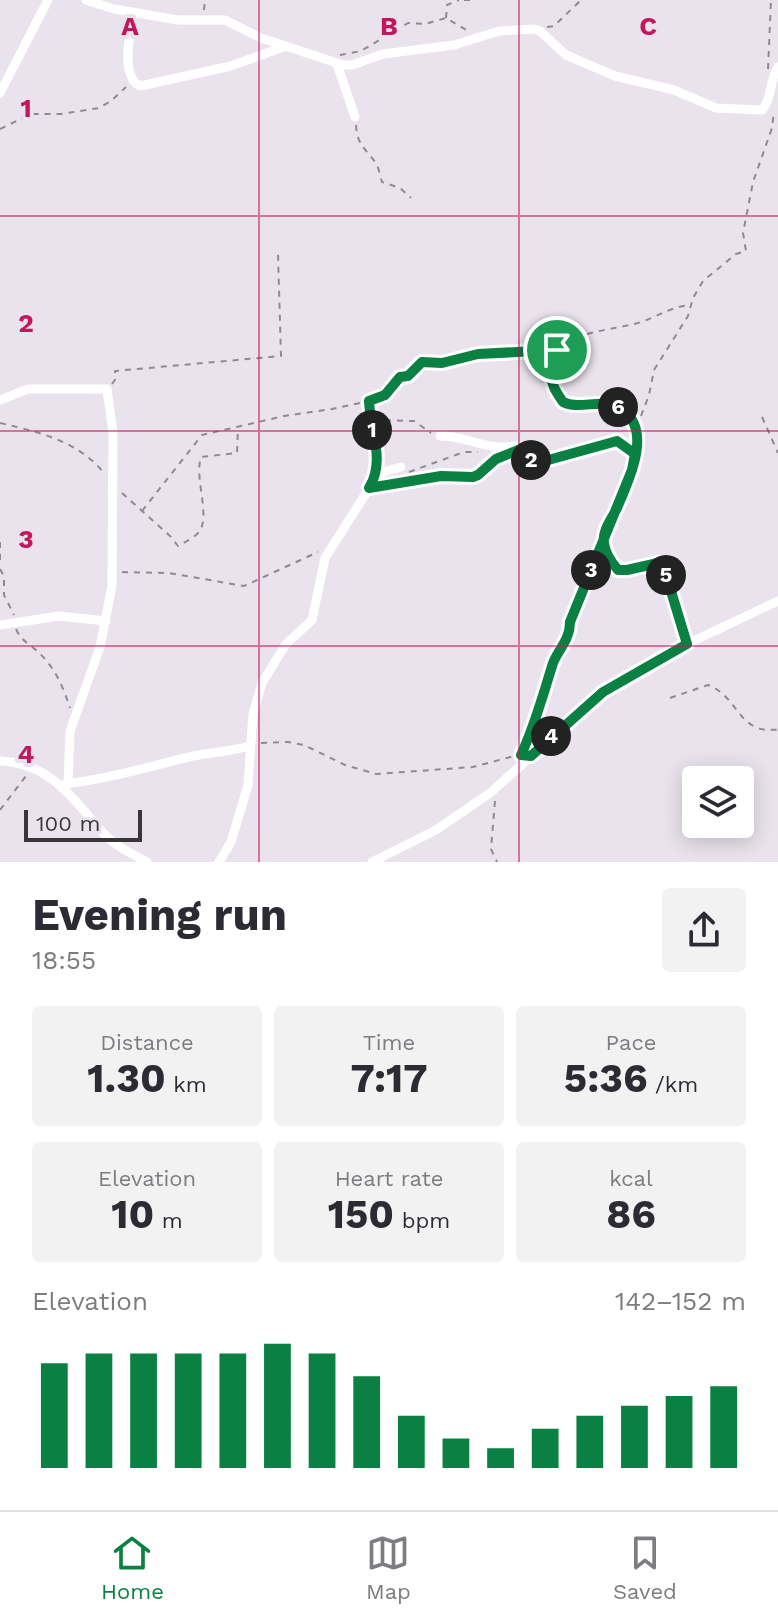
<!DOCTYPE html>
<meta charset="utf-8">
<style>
body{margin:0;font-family:"Work Sans",sans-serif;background:#f2f2f3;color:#2b2b33;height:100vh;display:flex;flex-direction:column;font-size:30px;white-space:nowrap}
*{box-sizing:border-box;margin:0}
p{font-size:26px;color:#7c7c81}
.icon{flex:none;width:44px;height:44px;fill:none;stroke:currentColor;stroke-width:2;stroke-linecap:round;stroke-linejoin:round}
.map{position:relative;height:862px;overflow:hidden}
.side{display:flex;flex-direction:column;background:#fff;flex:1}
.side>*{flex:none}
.controls{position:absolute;left:682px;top:766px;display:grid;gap:16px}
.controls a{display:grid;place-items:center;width:72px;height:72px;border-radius:8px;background:#fff;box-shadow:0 4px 20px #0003;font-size:40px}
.scale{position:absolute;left:24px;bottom:20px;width:118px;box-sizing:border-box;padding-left:8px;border:4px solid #39363a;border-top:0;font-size:22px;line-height:28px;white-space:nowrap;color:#39363a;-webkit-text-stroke:6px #eae3ed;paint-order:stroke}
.pin{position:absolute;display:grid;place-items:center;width:68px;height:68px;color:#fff;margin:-34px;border:4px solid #fff;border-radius:50%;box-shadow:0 2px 8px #0007}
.km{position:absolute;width:40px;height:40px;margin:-20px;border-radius:50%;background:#222;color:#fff;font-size:22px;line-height:40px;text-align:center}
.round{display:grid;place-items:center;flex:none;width:84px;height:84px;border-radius:8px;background:#f2f2f3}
.overview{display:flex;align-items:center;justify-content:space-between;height:136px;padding:0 32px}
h1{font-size:44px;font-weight:700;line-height:60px}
.metrics{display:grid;grid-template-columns:repeat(3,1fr);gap:12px;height:136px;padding:8px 32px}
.metrics div{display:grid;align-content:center;border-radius:8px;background:#f2f2f3;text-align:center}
.metrics b{font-size:40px;font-weight:700}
.metrics small{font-size:22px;font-weight:400}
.metrics p{font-size:22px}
.chart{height:224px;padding:16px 32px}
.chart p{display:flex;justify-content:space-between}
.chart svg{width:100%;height:144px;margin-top:8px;stroke:#0b8043;stroke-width:6}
.tab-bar{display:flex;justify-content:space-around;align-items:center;height:112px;border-top:2px solid #e1e1e2;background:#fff;font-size:22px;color:#7c7c81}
.tab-bar a{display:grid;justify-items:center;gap:4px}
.tab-bar .selected{color:#0b8043}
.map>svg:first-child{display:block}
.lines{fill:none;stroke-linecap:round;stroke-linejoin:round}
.path{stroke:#8f8a91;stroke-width:2;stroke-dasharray:6 6;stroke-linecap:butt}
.minor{stroke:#fff;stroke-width:9}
.route-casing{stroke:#fff;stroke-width:16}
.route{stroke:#0b8043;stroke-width:10}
.grid{fill:none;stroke:#c2185b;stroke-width:2;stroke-opacity:0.55}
.grid-label{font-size:26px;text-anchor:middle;font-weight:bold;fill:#c2185b;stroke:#eae3ed;stroke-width:8;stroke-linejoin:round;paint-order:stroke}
</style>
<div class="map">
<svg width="778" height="862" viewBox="0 0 778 862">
<rect width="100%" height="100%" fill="#eae3ed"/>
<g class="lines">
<g class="path">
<polyline points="464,0 476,0"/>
<polyline points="204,10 205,0"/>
<polyline points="446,18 447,5 459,0"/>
<polyline points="547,27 554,26 581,0"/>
<polyline points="340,55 361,51 408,23 425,24 446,18 468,31"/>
<polyline points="768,69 771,0"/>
<path d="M356,125c1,20 9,23 19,37 4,5 5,14 7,20l18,6 11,10"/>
<polyline points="0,129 31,114 61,114 99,108 111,101 126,87"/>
<path d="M566,345c14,-14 51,-16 72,-22 20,-6 33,-17 54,-18"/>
<polyline points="112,384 115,380 115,371 281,356 278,254"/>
<polyline points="369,402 377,453 376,466"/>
<polyline points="641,416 649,395 654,370 688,316 693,298 703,281 736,254 746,251 743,233 753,182 772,128 774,111"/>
<polyline points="762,417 778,453"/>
<polyline points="373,420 414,421 431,433"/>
<path d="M0,423c39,9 78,18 104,50"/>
<polyline points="409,472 464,452 478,452"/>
<polyline points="382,486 441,476 473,477 503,455"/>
<path d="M122,493l48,43 8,10c7,-4 16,-8 21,-14 12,-16 -5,-53 2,-75l36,-4 1,-25"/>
<polyline points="142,511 202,435 284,416 332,409 369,401 385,395 400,377 408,376 422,362 442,363 478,354 537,352"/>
<polyline points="0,542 0,563"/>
<polyline points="0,569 4,576 4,595 14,615"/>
<polyline points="122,572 169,573 244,586 318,552"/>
<path d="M16,629c5,12 14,15 22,23 17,15 25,35 32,56"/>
<path d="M670,698l38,-13c26,10 28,35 50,43 7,3 13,1 20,2"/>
<polyline points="261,743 288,742 304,745 345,765 376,774 473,767 518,755"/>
<path d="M522,752c14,-29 21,-59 31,-89 6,-16 17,-23 17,-41l28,-72"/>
<polyline points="495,801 491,849 497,862"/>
<polyline points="0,810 26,776"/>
</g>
<g class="minor">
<path d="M86,0l28,9 64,11h47l36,18 82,27h9l31,-11 71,-9 45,-14 35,-2 6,2 26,24 49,21 59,14 42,18 46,2c10,-10 7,-29 16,-43"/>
<path d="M134,13c-4,18 -14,64 6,73l91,-20 55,-20"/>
<polyline points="337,64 355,117"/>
<polyline points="0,93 48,0"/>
<path d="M557,350c1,9 -3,11 -5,20 -3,12 4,22 11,32 18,9 41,-6 60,8 30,22 5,72 -6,98 -5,11 -14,22 -13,35 1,9 7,20 14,27h9l31,-7 6,5 23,76"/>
<polyline points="543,352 552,371"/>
<polyline points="0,400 28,389 107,389 113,433 112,586 100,647 70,731 68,784"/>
<path d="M440,436c30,0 44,15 75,10l16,14 10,2 76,-21 18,13"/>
<polyline points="0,625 59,616 106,621"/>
<path d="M0,761c52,2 74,40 105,74 12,12 27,19 42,27"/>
<path d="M65,784c43,-5 86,-18 128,-28 19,-4 37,-4 56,-10"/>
<polyline points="219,862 231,842 248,785 253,714 262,683 286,644 312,620 325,558 375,479 383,472 401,467"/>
<polyline points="372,862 436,830 490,793 603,692 687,644 778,601"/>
</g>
</g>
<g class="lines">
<g class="route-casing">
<path id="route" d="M557,350l-79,4 -36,9 -20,-1 -14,14 -8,1 -15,18 -16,6c1,28 17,60 0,87l72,-12 32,1 5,-2 18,-16 25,-10 10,11 10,2 76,-21 18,13 -3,16 -62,152c0,18 -11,26 -17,41 -10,32 -18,62 -32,92l10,1 72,-64 84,-48 -23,-76 -6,-5 -31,7h-9c-6,-7 -13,-18 -14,-27 -2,-13 8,-24 13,-35 11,-26 36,-76 6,-98 -19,-14 -42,1 -60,-8 -7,-10 -14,-20 -11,-32 2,-8 6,-11 5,-20"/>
</g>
<use href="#route" class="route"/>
</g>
<path class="grid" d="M259,0v862M519,0v862M0,216h778M0,431h778M0,646h778"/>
<g class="grid-label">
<text x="130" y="35">A</text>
<text x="389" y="35">B</text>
<text x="648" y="35">C</text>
<text x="26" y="117">1</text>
<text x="26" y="332">2</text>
<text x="26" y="548">3</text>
<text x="26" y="763">4</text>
</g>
</svg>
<div class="controls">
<a><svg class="icon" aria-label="layers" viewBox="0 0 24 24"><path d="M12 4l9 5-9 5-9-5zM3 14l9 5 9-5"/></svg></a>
</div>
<div class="scale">100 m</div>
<div class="pin" style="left:557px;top:350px;background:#1e9e55"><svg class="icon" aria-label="arrive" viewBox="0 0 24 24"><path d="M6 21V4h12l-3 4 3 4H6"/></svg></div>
<b class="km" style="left:372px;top:430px">1</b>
<b class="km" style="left:531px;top:460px">2</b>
<b class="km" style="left:591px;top:570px">3</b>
<b class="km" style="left:551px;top:736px">4</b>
<b class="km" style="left:666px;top:575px">5</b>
<b class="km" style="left:618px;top:407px">6</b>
</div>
<section class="side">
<div class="overview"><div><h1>Evening run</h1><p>18:55</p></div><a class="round"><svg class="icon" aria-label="share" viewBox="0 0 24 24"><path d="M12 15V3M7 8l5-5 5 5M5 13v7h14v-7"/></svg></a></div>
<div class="metrics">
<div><p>Distance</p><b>1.30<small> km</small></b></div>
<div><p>Time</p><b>7:17</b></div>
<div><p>Pace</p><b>5:36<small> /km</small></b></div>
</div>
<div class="metrics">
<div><p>Elevation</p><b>10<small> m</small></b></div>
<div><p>Heart rate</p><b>150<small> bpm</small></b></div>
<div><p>kcal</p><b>86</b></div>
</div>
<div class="chart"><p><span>Elevation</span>142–152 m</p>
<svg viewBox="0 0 160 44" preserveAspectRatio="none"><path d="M5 44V12M15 44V9M25 44V9M35 44V9M45 44V9M55 44V6M65 44V9M75 44V16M85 44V28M95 44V35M105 44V38M115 44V32M125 44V28M135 44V25M145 44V22M155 44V19"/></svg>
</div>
</section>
<nav class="tab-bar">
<a class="selected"><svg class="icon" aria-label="home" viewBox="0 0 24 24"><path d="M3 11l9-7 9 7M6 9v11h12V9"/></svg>Home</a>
<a><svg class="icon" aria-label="map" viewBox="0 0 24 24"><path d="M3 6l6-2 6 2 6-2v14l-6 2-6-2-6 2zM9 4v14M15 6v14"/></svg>Map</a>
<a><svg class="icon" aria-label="saved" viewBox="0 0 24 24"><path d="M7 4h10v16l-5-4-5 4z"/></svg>Saved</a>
</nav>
